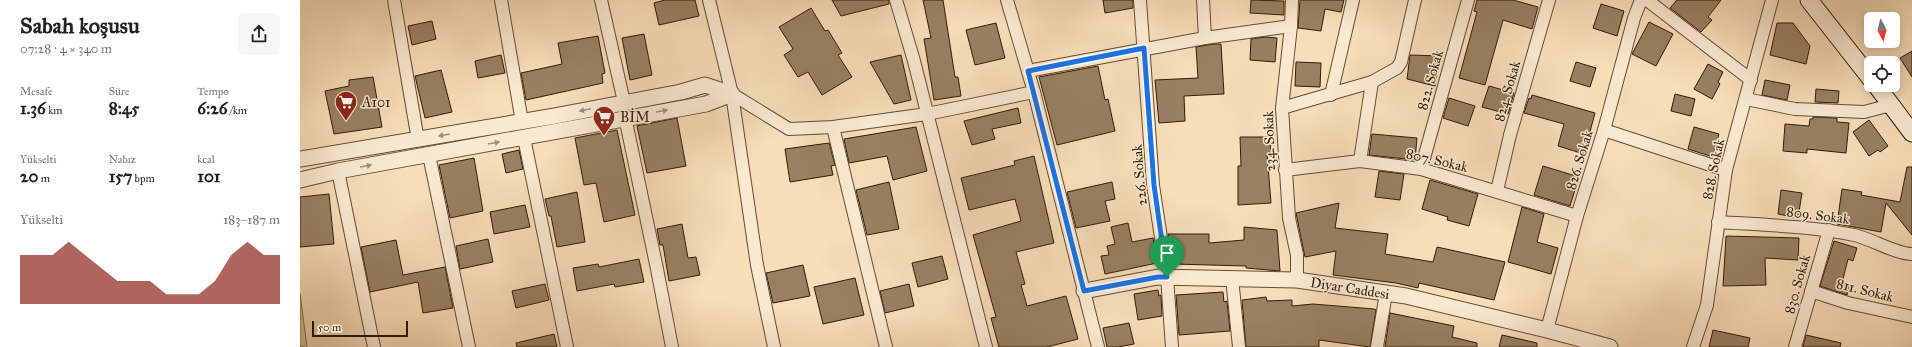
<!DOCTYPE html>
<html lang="tr">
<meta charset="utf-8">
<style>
body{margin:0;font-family:"IM FELL Great Primer",serif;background:#f6f6f6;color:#222;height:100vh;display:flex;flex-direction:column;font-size:15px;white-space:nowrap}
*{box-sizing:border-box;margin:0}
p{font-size:13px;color:#767676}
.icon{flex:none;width:22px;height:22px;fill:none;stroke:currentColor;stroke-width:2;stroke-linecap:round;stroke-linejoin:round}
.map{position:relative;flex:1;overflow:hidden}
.drawer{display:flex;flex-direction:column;background:#fff;width:300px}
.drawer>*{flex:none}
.needle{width:26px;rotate:173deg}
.tools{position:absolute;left:1564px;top:12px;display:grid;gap:8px}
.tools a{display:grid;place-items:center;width:36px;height:36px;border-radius:6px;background:#fff;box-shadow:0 2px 10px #0003;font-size:20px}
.scale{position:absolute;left:12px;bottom:10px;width:96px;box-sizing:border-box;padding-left:4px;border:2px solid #321c04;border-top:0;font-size:11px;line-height:14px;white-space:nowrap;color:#321c04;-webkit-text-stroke:3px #fae9d1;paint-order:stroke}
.pin{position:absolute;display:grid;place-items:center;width:34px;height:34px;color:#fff;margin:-41px -17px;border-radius:50% 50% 50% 0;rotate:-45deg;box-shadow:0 0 4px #0007}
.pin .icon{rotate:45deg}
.round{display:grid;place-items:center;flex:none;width:42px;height:42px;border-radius:6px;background:#f6f6f6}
.head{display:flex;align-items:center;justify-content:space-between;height:68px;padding:0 20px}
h1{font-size:22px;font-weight:800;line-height:30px}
.stats{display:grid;grid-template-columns:repeat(3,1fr);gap:6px;height:68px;padding:4px 20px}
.stats div{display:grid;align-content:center}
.stats b{font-size:17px;font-weight:800}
.stats small{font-size:11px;font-weight:400}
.stats p{font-size:11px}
.chart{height:112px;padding:8px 20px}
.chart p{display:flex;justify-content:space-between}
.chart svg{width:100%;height:72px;margin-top:4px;fill:#8f2418;opacity:.7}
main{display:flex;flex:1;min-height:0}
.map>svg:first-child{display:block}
.green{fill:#d6bc99;stroke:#846c4e}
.building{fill:#998062;stroke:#321c04}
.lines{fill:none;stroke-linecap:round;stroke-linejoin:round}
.minor-casing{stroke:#644c31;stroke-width:14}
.tertiary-casing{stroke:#644c31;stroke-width:17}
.secondary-casing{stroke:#321c04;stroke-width:19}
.minor{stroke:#fae9d1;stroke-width:12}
.tertiary{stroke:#fae9d1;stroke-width:15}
.secondary{stroke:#fae9d1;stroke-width:17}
.oneway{fill:#a08d75}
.route-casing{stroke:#fff;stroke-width:8}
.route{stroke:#1a73e8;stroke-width:5}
.labels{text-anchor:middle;stroke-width:3;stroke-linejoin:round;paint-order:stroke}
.street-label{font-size:14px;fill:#321c04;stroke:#fae9d1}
.poi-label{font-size:14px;fill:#321c04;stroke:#fae9d1;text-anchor:start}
</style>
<main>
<section class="drawer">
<div class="head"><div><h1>Sabah koşusu</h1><p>07:28 · 4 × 340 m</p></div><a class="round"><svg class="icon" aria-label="share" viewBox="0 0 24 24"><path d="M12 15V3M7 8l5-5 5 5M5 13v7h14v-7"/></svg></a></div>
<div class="stats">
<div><p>Mesafe</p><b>1.36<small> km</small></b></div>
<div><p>Süre</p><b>8:45</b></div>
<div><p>Tempo</p><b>6:26<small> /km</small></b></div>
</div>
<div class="stats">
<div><p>Yükselti</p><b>20<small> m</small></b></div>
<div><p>Nabız</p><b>157<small> bpm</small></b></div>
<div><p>kcal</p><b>101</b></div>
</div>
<div class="chart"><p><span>Yükselti</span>183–187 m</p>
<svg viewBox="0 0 160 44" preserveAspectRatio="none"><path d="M0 44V14L10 14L20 14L30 6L40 14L50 22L60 30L70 30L80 30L90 38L100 38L110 38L120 30L130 14L140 6L150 14L160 14V44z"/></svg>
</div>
</section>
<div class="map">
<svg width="1612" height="347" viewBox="0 0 1612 347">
<rect width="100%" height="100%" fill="#f8ddb8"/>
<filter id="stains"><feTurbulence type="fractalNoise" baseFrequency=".005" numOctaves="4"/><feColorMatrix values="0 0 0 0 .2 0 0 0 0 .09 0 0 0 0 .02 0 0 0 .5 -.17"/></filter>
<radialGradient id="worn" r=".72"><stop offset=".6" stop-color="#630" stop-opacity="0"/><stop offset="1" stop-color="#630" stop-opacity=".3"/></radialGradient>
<polygon class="green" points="0,294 7,347 0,347"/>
<g class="building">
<polygon points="365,0 395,0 399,16 359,25 354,3"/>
<polygon points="532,0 589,0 589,4 541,16"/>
<polygon points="623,0 643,0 655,77 658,77 661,96 634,100 624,39 631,38"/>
<polygon points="803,0 833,0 833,8 805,13"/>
<polygon points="951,0 984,1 984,15 950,13"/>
<polygon points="1000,0 1044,0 1041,12 1025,9 1021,31 998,28"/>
<polygon points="1177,0 1213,0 1238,7 1232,29 1203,20 1185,85 1159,78 1177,12 1174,11"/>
<polygon points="1377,0 1421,0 1408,17 1412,20 1401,32 1370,8"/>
<polygon points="1301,4 1324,11 1317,36 1293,28"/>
<polygon points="511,8 525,31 528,30 542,53 538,55 552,77 522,95 508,72 498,77 484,55 493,49 479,27"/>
<polygon points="132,21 136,39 112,45 108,26"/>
<polygon points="1349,22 1373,34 1356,66 1332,54"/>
<polygon points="696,23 705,58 675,65 666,30"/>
<polygon points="1477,23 1493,23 1510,46 1506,64 1470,55"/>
<polygon points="344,34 352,75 330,80 322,38"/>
<polygon points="298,36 305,73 302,74 303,83 226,100 221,73 262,64 258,43"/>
<polygon points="965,37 977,38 975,62 950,60 951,39"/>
<polygon points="913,44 921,44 924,94 884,96 885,121 859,123 855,80 898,78 896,47"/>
<polygon points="1612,51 1612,77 1600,58"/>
<polygon points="201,55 205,73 178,78 175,61"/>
<polygon points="601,55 611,100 594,104 570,62"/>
<polygon points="1110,55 1140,56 1135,86 1107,79"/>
<polygon points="996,62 1021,63 1020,87 995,86"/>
<polygon points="1276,62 1296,68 1290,87 1270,81"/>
<polygon points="1408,64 1423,72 1418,82 1420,84 1412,99 1394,89"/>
<polygon points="798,66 805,100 808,99 815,131 757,145 739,77"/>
<polygon points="141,70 152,112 125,118 115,76"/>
<polygon points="73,77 82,127 34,134 25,91 49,86 49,80"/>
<polygon points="1465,80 1490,85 1487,100 1462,95"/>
<polygon points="1189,86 1214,93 1208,114 1182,107"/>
<polygon points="1516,89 1539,91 1538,103 1515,102"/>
<polygon points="1375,94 1395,99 1391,116 1371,111"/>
<polygon points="1232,95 1295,113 1284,154 1258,146 1264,124 1224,113 1229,98 1231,99"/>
<polygon points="1149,98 1175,106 1168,126 1143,118"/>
<polygon points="718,108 721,123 692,129 695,139 672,145 664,121"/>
<polygon points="1513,117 1537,118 1537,122 1549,123 1546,153 1507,149 1507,153 1483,151 1485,124 1509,126 1510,119 1513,119"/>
<polygon points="377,118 386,166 347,173 337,126"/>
<polygon points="1569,120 1588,146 1580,152 1578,150 1569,156 1553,132"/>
<polygon points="616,127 627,171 593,180 587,156 549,163 544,139"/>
<polygon points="1394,127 1419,134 1413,157 1388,149"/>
<polygon points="317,130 335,215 304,222 296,183 284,185 275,138"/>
<polygon points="1072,134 1117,138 1115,160 1069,155"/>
<polygon points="940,137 970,137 971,153 967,153 971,203 938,205 938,166 941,166"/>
<polygon points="529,143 535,165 531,166 533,175 490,182 485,149"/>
<polygon points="219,150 223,169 206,173 202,154"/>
<polygon points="734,156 754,243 716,252 725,284 721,285 727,306 766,296 778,339 747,347 699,347 691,318 696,317 673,235 721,221 715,199 669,210 661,178 715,165 714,161"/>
<polygon points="174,158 183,211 150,218 139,165"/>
<polygon points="1243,166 1279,177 1270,206 1234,195"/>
<polygon points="1607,167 1612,167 1612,235 1586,203 1581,232 1537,224 1542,189 1562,192 1561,195 1600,202"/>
<polygon points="1079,171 1104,174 1100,200 1075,197"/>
<polygon points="1130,180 1178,194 1169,226 1147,220 1148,217 1122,209"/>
<polygon points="589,182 599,229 567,235 556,190"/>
<polygon points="812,182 815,199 805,201 810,221 776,228 767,192"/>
<polygon points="1481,190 1502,193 1498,218 1478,214"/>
<polygon points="277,192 285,242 257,247 251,216 249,216 245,199"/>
<polygon points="29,194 34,244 0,247 0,197"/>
<polygon points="1039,203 1035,228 1088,234 1085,254 1133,262 1137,247 1205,262 1194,300 1119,283 1118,288 1096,283 1033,275 1036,251 1005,257 996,213"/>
<polygon points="225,205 230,227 194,234 190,212"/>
<polygon points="1222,207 1244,214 1237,242 1258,248 1251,274 1208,262"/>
<polygon points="828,223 832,242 853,238 857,263 805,274 801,256 809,255 807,246 815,244 811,227"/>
<polygon points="382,224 388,258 396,257 400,275 369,281 363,245 360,245 357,229"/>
<polygon points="944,227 977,230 980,271 946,268 946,266 873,264 868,234 909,234 909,243 944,240"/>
<polygon points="1426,236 1499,238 1498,260 1465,258 1466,285 1423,286"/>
<polygon points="188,239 193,262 160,269 156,246"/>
<polygon points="96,240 103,275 145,267 153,308 123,313 118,282 70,292 61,247"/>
<polygon points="1534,241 1557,248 1553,261 1548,259 1542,283 1549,285 1547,295 1520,286"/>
<polygon points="642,256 648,279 618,287 612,263"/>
<polygon points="339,259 344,282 315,287 314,284 277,291 273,268 298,264 299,267"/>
<polygon points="503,265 510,296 473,303 466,273"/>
<polygon points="555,278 564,315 523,324 514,287"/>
<polygon points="245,284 249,300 216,308 212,291"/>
<polygon points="609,284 614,306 585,313 580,291"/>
<polygon points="858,290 859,296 861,295 862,316 838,320 834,294"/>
<polygon points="923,292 924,302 927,301 930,331 879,335 876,295"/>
<polygon points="966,297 967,301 992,300 992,306 1013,304 1074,309 1076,310 1070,347 1019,340 1019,347 946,347 942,300"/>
<polygon points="1090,313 1154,326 1152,337 1177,343 1177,347 1085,347"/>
<polygon points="829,323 834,344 818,347 807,347 803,328"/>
<polygon points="1413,330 1450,338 1448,347 1409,347"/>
<polygon points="254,334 257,347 217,347 216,343"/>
<polygon points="1202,335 1237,343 1237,347 1199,347"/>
<polygon points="1506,335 1541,343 1540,347 1503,347"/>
</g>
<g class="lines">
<g class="minor-casing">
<g id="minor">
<polyline points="94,0 118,140"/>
<polyline points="201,0 222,122"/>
<polyline points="301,0 324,102"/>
<polyline points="409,0 432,94 457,265 474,347"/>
<polyline points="596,0 614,61 686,347"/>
<polyline points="707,0 734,92 798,347"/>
<polyline points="840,0 853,185 867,277 872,347"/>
<polyline points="903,0 905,38"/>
<polyline points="992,0 991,26 982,108 989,218 997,255 997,280"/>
<polyline points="1347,0 1451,80"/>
<polyline points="728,71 905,38 991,26"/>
<polyline points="432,94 489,129 533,127 627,114 734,92"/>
<polyline points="1031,95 1053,0"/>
<polyline points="1446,99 1495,109 1564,112 1591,105"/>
<polyline points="982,108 1072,82"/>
<polyline points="325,117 357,269 372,347"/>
<polyline points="533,127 586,347"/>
<polyline points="1304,130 1426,170"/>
<polyline points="224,138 267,347"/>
<polyline points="129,155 169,347"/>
<polyline points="1060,161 1072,82 1097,68 1101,62 1115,0"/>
<polyline points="1121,169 1168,0"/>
<polyline points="985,170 1060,161 1121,169 1277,216"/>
<polyline points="38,171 74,347"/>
<polyline points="1197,191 1210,135 1249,0"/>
<path d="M1418,222c46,3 91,4 136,13 18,4 42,19 58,19"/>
<polyline points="932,278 939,347"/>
<polyline points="1511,291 1548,303 1612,317"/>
<polyline points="1247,330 1277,216 1304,130 1334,18 1341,0"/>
<polyline points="1077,347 1086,293"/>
<polyline points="1393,347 1407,305 1426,170 1472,0"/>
<polyline points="1495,347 1529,230"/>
</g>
</g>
<g class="tertiary-casing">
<g id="tertiary">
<polyline points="0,159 255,116 381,92 405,85 432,94"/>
<polyline points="0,180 38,171 406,104 432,94"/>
<polyline points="784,291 858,277 997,280 1106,296 1247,330 1310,347"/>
</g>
</g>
<g class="secondary-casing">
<g id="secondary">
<polyline points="1509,0 1571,79"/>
<polyline points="1576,85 1612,133"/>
</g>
</g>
<use href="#minor" class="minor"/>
<use href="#tertiary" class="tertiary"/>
<use href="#secondary" class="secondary"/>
</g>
<defs><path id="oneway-solid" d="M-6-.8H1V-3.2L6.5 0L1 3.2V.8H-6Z"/></defs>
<g class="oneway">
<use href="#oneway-solid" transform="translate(285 110) rotate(168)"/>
<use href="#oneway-solid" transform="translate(362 111) rotate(-10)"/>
<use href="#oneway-solid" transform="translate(144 135) rotate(170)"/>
<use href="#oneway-solid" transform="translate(194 143) rotate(-10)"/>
<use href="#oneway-solid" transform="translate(66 166) rotate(-10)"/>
</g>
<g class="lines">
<g class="route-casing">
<polygon id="route" points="844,48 854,185 867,277 858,277 784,291 728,71"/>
</g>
<use href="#route" class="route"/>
</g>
<defs>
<g id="supermarket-pin" transform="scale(1.15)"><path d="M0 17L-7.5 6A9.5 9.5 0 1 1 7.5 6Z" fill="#8f2418" stroke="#fae9d1"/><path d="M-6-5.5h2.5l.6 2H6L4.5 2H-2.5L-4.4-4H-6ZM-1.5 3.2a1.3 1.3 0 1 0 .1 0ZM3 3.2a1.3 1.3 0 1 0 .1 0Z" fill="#fff"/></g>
</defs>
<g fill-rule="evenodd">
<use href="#supermarket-pin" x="46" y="102"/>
<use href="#supermarket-pin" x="304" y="117"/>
</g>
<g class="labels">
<g class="street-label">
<text transform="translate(1130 80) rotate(-74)" y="5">822. Sokak</text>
<text transform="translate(1207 91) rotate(-74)" y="5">824. Sokak</text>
<text transform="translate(969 141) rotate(-92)" y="5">234. Sokak</text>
<text transform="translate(1137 160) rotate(13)" y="5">807. Sokak</text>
<text transform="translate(1279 160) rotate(-73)" y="5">826. Sokak</text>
<text transform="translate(1413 169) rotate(-78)" y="5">828. Sokak</text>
<text transform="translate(839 175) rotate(-95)" y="5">226. Sokak</text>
<text transform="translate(1518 215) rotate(7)" y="5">809. Sokak</text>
<text transform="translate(1497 284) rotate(-74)" y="5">830. Sokak</text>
<text transform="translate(1050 288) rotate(9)" y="5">Diyar Caddesi</text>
<text transform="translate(1565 290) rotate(14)" y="5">811. Sokak</text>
</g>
<g class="poi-label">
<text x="62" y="107">A101</text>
<text x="320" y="122">BİM</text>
</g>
</g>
<rect width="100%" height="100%" filter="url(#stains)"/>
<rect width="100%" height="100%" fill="url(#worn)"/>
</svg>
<div class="tools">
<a><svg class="needle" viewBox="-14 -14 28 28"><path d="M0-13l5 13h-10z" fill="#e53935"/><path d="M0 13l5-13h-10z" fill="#767676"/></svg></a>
<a><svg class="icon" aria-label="locate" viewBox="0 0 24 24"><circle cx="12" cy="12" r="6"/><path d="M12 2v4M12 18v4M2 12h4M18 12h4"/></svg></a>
</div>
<div class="scale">50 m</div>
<div class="pin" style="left:867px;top:277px;background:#1e9e55"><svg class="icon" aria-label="arrive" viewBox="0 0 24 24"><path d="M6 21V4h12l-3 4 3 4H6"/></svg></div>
</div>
</main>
